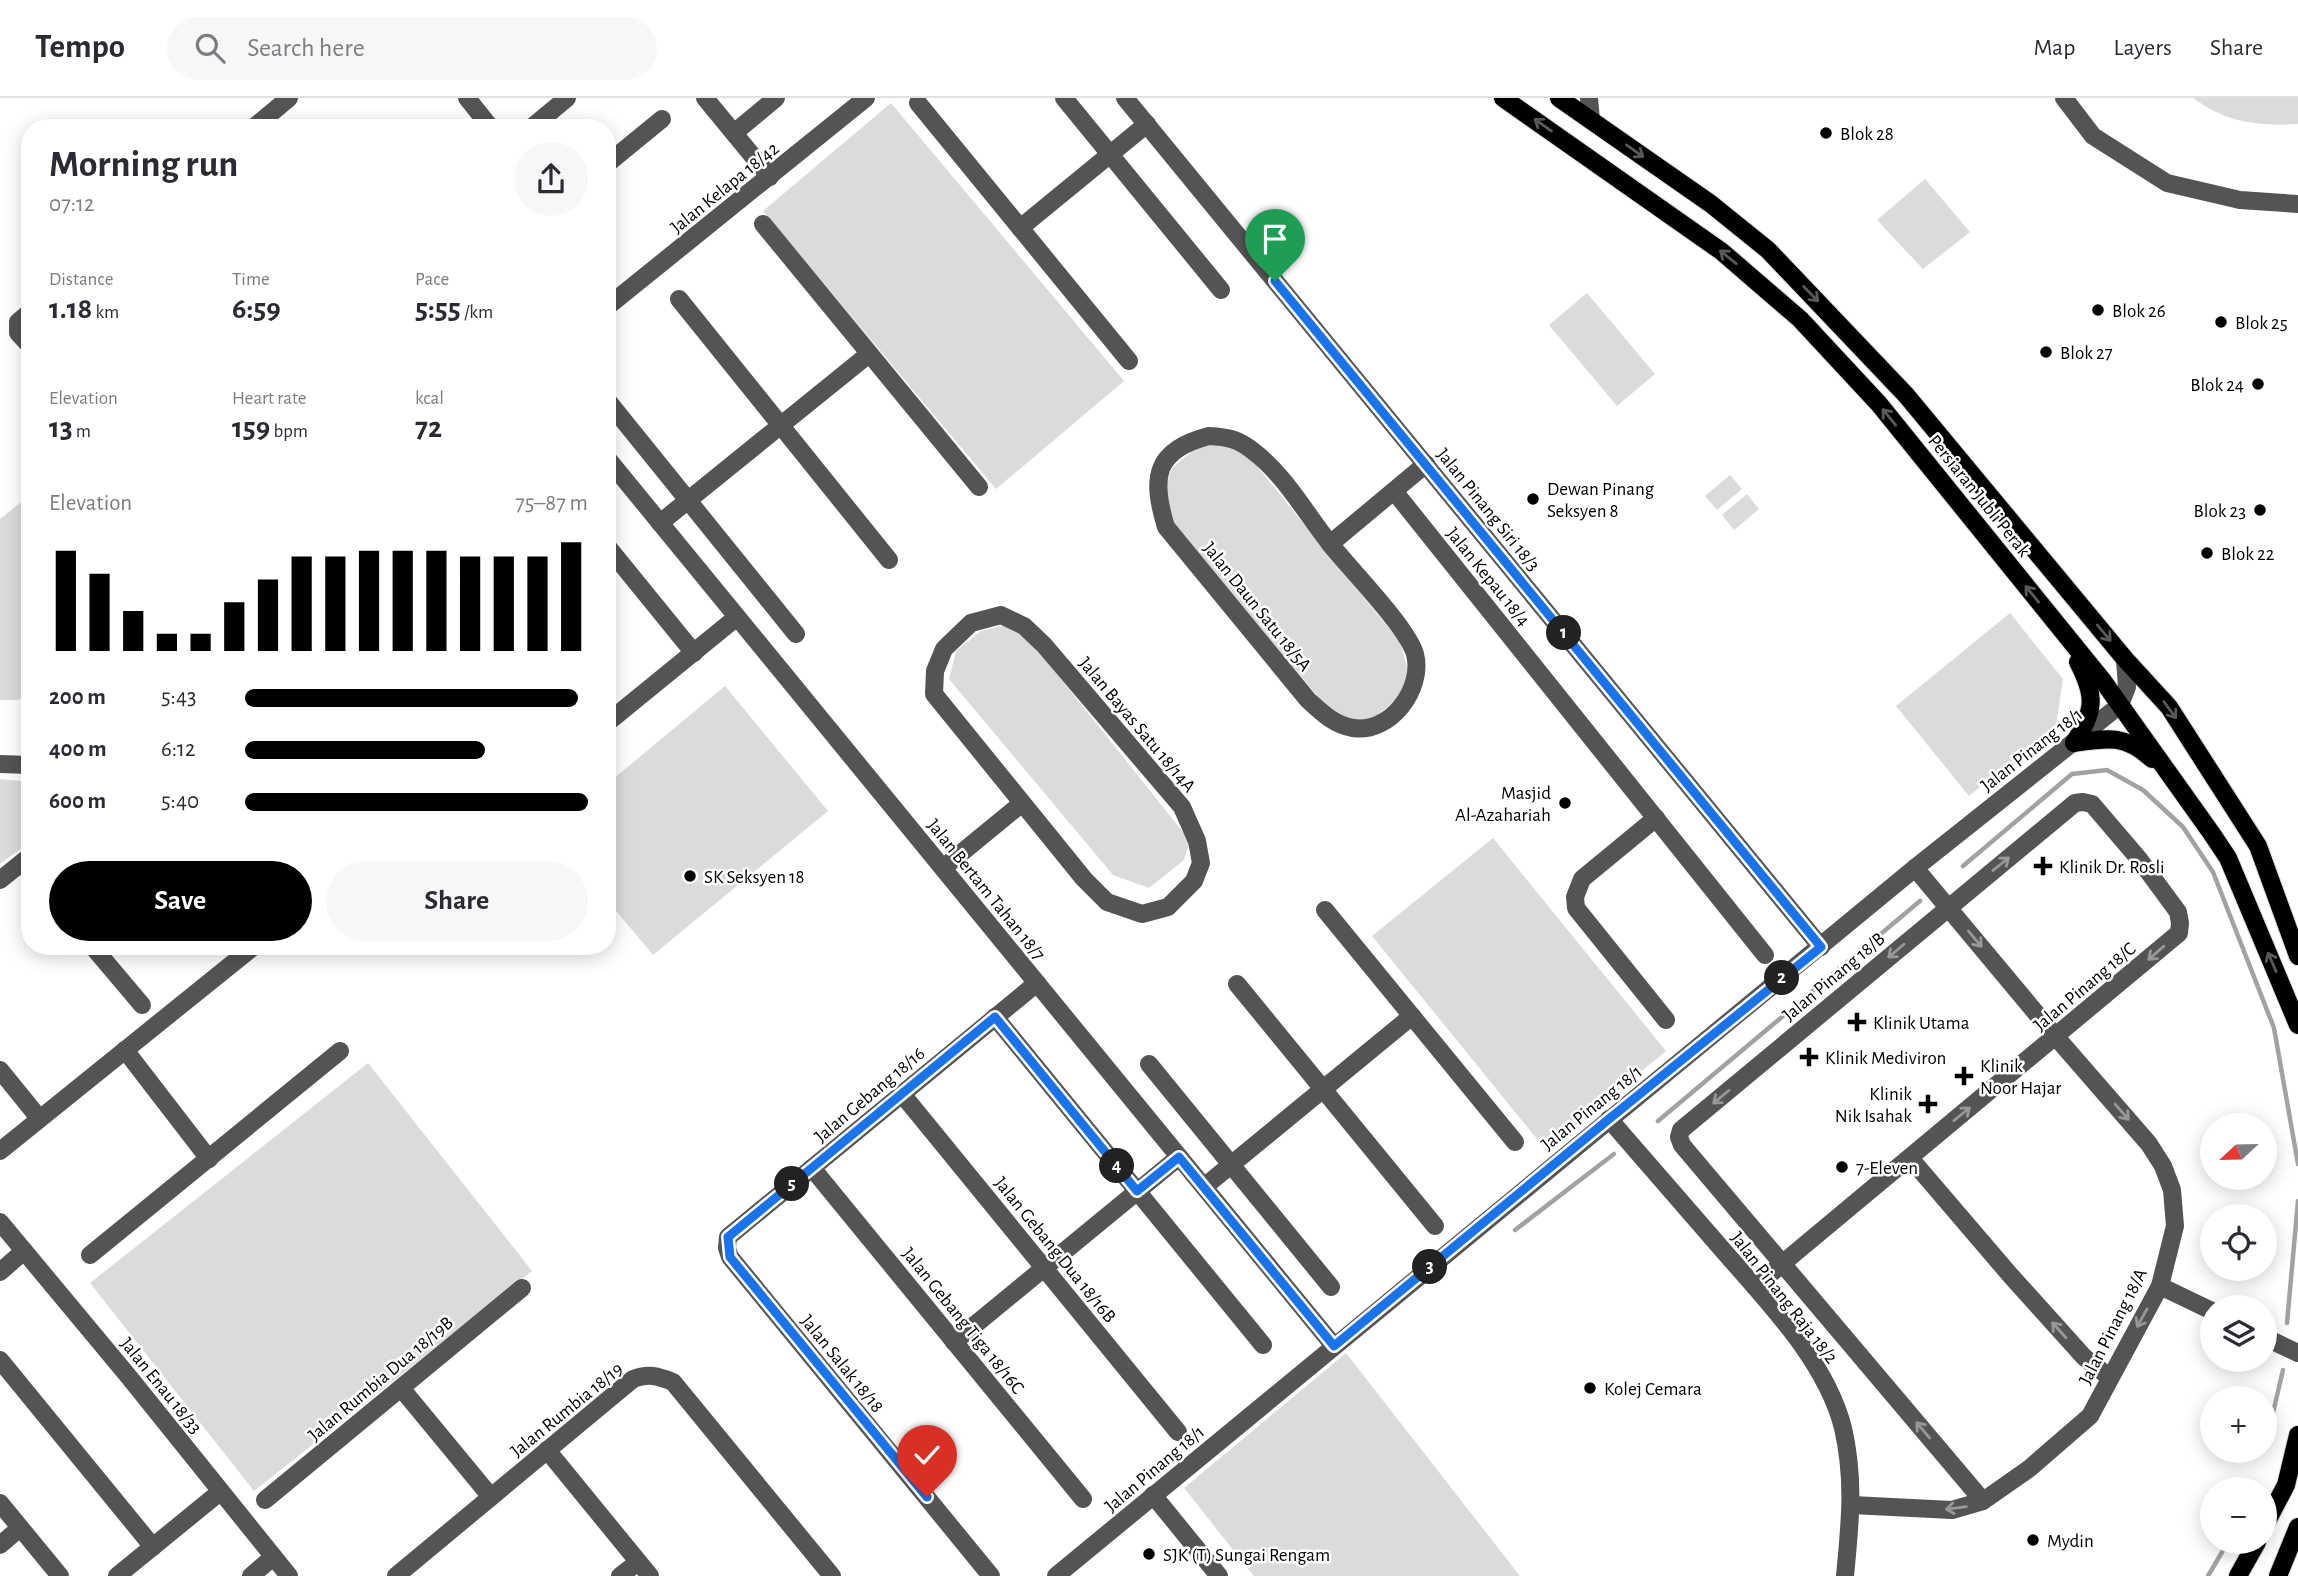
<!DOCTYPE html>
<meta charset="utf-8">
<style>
body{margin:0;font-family:"Alegreya Sans",sans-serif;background:#f7f7f7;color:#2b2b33;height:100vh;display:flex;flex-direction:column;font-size:26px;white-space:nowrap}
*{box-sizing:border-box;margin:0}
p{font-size:23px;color:#7c7c81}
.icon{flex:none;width:38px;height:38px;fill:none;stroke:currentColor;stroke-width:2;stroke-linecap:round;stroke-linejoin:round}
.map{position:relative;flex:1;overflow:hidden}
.details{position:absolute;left:21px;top:21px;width:595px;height:836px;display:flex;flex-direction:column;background:#fff;border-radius:28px;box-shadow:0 4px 18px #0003}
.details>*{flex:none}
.needle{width:46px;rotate:248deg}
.controls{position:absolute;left:2200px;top:1015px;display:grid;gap:14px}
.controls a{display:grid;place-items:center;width:77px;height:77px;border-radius:50%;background:#fff;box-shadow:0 4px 18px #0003;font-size:35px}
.pin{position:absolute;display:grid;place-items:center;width:60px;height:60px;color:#fff;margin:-72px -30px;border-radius:50% 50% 50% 0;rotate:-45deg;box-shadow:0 0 7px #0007}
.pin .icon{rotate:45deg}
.km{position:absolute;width:35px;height:35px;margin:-18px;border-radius:50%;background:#222;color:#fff;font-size:19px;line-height:35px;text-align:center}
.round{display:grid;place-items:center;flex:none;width:74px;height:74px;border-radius:37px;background:#f7f7f7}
.headline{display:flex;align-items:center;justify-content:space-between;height:119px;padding:0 28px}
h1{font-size:38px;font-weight:700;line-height:52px}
.metrics{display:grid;grid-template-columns:repeat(3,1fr);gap:10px;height:119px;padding:7px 28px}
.metrics div{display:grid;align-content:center}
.metrics b{font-size:30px;font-weight:700}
.metrics small{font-size:19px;font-weight:400}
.metrics p{font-size:19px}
.chart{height:196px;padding:14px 28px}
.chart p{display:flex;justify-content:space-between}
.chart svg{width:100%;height:126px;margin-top:7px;stroke:#000;stroke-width:6}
.button{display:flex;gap:14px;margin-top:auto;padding:14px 28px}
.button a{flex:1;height:80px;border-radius:42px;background:#000;color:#fff;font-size:28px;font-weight:700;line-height:80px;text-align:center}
.button a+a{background:#f7f7f7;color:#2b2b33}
ul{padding:0 28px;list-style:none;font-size:23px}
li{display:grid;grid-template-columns:112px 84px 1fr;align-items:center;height:52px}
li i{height:18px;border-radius:9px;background:#000}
header{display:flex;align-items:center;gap:42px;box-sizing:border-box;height:98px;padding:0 35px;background:#fff;border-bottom:2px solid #e1e1e2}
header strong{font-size:33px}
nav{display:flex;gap:38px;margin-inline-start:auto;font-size:24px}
.search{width:490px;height:63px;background:#f7f7f7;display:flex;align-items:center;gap:18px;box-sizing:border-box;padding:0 24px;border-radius:38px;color:#7c7c81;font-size:26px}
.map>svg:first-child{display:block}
.green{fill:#dbdbdb}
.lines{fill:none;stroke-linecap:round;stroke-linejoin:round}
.stream{stroke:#a2a2a2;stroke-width:4.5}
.major-casing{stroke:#dbdbdb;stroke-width:20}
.minor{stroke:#545454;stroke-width:18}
.major{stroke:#000;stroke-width:18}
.oneway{stroke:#595959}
.oneway2{stroke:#989898}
.route-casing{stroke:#fff;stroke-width:14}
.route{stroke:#1a73e8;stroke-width:9}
.poi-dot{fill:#000;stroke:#fff;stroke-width:2.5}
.labels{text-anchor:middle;stroke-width:5;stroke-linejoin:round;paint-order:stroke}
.poi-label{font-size:19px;fill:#000;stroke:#fff;text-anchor:start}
.street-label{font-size:19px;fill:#000;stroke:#fff}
</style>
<header>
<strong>Tempo</strong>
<div class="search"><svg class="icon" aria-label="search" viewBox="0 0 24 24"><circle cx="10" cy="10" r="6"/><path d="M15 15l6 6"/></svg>Search here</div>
<nav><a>Map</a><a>Layers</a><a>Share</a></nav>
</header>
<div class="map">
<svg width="2298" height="1478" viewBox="0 0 2298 1478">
<rect width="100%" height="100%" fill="#fff"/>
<g class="green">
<path d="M2193,0h105v26c-41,2 -71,-1 -105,-26z"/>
<polygon points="891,5 1124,283 996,391 763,113"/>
<polygon points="1925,81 1970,134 1923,171 1877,122"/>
<polygon points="1587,195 1655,276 1617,308 1549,227"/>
<polygon points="1228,345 1247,356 1400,544 1409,576 1400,598 1372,622 1354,623 1332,615 1173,428 1165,390 1172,370 1197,349"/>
<polygon points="1730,377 1742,391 1717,412 1705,398"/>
<polygon points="1747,396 1759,411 1734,432 1722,417"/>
<polygon points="21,404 30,414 30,593 18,602 0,602 0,421"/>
<polygon points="2010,515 2063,581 2056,627 1969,698 1896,608"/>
<polygon points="1005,527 1025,536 1190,743 1184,762 1149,790 1113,777 949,581 956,553 981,533"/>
<polygon points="725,588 828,713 653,857 607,802 607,686"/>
<polygon points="0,681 30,684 30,744 0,766"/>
<polygon points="1493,740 1666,953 1546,1052 1372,838"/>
<polygon points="368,965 532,1173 254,1393 90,1185"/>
<polygon points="1346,1255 1520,1478 1254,1478 1184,1390"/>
</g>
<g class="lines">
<g class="stream">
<polyline points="1963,768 2072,676 2107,672 2143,692 2183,729 2213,774 2274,930 2298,1066"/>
<polyline points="1658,1023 1920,803"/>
<polyline points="1515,1132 1614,1056"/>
<polyline points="2287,1225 2298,1103"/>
<polyline points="2269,1332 2283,1272"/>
<polyline points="2208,1478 2228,1444"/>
</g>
<g class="major-casing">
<g id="major">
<polyline points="1503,0 1721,153 1800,221 1879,306 2103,583 2212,736 2228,760 2298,927"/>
<polyline points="1559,0 1711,106 1768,152 1906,297 2125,561 2169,609 2258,748 2298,858"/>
<path d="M2074,645c21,-33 22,-46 4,-81"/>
<path d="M2074,645c33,-5 51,-9 78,16"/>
<polyline points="2264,1429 2286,1387 2298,1337"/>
<polyline points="2238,1478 2257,1444"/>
<polyline points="2278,1478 2298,1429"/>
</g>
</g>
<g class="minor">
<polyline points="467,0 491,30"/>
<polyline points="705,0 770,79"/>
<polyline points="1064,0 1221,192"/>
<polyline points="1125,0 1821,849"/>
<polyline points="1589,0 1591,22"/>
<polyline points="2064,0 2093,38 2167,85 2240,102 2298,106"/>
<polyline points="918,5 1129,263"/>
<polyline points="253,30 289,0"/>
<polyline points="531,30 567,0"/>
<polyline points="734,35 776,0"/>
<polyline points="607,66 662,21"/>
<polyline points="763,126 979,389"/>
<polyline points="1020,130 1147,26"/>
<polyline points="679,201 889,462"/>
<polyline points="607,209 866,0"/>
<polyline points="30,214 18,224 18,235 30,248"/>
<polyline points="607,302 796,536"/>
<path d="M1209,338c19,1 29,3 44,15 32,24 53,63 78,94 20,25 76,82 84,109 9,35 -25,80 -62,74 -19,-3 -32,-16 -45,-28l-142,-173c-15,-49 -12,-77 43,-91z"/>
<polyline points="607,360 1334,1248"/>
<polyline points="1394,393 1765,857"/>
<polyline points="660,425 869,256"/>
<polyline points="1330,446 1426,366"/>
<polyline points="607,448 694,555"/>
<polygon points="1001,517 1024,528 1044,547 1182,709 1197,743 1201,765 1194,783 1168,809 1142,816 1107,804 1084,781 934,596 935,573 944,551 971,525"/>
<polyline points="607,625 737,519"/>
<polyline points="0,666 30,667"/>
<polyline points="1656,720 1582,781 1575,799 1576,810 1666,922"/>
<polyline points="943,770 1021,706"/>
<polyline points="0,782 30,758"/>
<polyline points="1325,812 1515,1044"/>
<polyline points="93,849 142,907"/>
<polyline points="1237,886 1435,1128"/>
<polyline points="995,919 1263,1247"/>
<polyline points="125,952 209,1061"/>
<polyline points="1149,966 1331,1189"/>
<polyline points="0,972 39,1020"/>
<polyline points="902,996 1178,1334"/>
<path d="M1609,1021c37,43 75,86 112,129 44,51 105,112 122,180 12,53 7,95 2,148"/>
<polyline points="0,1053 253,849"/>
<polyline points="1910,1060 2011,1178 2084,1259 2109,1279"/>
<polyline points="812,1070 1083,1401"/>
<polyline points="1204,1089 1412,918"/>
<polyline points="0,1124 129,1279 289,1478"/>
<polyline points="90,1157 340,953"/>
<polyline points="0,1174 24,1153"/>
<polyline points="2160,1188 2212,1213"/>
<polyline points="1755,1189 1783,1165 2179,835 2180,825 2178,814 2139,761 2092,706 2083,704 2075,705 1681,1032 1679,1039 1682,1047 1983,1403"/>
<polyline points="2264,1239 2298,1255"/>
<polyline points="954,1244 1179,1059"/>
<polyline points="0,1262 153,1449"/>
<polyline points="401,1290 491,1399"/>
<polyline points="547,1352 650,1478"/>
<polyline points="1153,1397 1219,1478"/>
<polyline points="265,1402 522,1190"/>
<polyline points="0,1405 60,1478"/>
<polyline points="1852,1407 1952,1412 1983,1403 2030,1370 2090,1318 2160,1188 2175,1128 2172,1092 2163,1068 2149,1046 2056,939 1915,770"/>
<polyline points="0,1447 20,1430"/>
<polyline points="117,1478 220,1394"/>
<polyline points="251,1478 273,1459"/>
<path d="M396,1478l237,-197c15,-6 25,-3 40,3l159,194"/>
<polyline points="620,1478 638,1464"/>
<polyline points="991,1478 730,1159 727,1150 728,1139 1037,885"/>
<polyline points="1056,1478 1915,770 2120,607 2127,589 2125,561"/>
</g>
<use href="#major" class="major"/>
</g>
<defs><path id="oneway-shaft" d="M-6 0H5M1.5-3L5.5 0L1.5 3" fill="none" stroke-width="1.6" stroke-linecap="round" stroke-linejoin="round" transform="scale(1.75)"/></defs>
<g class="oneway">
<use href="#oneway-shaft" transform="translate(1543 27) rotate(-145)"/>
<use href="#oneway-shaft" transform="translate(1635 53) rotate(35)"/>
<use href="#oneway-shaft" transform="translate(1728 159) rotate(-141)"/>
<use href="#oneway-shaft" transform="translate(1811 196) rotate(45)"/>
<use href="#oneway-shaft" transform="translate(1889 319) rotate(-129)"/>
<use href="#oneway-shaft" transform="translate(2032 496) rotate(-129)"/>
<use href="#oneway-shaft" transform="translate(2104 535) rotate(50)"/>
<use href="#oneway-shaft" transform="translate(2170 612) rotate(54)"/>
<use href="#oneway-shaft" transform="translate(2272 864) rotate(-113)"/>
</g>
<g class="oneway2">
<use href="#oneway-shaft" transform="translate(2001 766) rotate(-39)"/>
<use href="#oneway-shaft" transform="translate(1975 841) rotate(50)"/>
<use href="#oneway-shaft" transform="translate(1896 853) rotate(140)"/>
<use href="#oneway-shaft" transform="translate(2156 855) rotate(139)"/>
<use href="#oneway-shaft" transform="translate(1721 999) rotate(140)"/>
<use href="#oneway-shaft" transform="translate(2122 1014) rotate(49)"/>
<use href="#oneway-shaft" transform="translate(1962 1016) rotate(-39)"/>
<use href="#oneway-shaft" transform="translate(2142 1220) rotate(119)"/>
<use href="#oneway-shaft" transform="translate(2059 1232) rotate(-132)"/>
<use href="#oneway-shaft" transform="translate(1923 1332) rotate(-130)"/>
<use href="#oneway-shaft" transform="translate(1956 1410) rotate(173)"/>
</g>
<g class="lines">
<g class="route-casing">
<polyline id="route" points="927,1399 730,1159 728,1139 995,919 1137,1093 1179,1059 1334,1248 1609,1021 1821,849 1275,183"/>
</g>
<use href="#route" class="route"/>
</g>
<g class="poi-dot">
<circle cx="1826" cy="35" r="7"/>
<circle cx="2098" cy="212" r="7"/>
<circle cx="2221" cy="224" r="7"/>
<circle cx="2046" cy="254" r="7"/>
<circle cx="2258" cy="286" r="7"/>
<circle cx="1533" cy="401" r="7"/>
<circle cx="2260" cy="412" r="7"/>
<circle cx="2207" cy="455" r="7"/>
<circle cx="1565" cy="705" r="7"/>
<path d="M2039.5 757.5h7v7h7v7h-7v7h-7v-7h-7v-7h7z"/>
<circle cx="690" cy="778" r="7"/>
<path d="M1853.5 913.5h7v7h7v7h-7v7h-7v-7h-7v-7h7z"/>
<path d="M1805.5 948.5h7v7h7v7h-7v7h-7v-7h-7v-7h7z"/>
<path d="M1960.5 967.5h7v7h7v7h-7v7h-7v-7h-7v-7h7z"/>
<path d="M1924.5 995.5h7v7h7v7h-7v7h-7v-7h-7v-7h7z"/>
<circle cx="1842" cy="1069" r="7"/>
<circle cx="1590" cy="1290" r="7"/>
<circle cx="2033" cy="1442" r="7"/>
<circle cx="1149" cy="1456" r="7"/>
</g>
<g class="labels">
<g class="poi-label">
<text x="1840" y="42">Blok 28</text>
<text x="2112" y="219">Blok 26</text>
<text x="2235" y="231">Blok 25</text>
<text x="2060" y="261">Blok 27</text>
<text x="2244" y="293" text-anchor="end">Blok 24</text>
<text x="1547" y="397">Dewan Pinang<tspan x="1547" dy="22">Seksyen 8</tspan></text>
<text x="2246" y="419" text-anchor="end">Blok 23</text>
<text x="2221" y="462">Blok 22</text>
<text x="1551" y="701" text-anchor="end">Masjid<tspan x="1551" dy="22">Al-Azahariah</tspan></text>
<text x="2059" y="775">Klinik Dr. Rosli</text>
<text x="704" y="785">SK Seksyen 18</text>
<text x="1873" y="931">Klinik Utama</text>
<text x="1825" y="966">Klinik Mediviron</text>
<text x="1980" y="974">Klinik<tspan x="1980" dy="22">Noor Hajar</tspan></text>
<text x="1912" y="1002" text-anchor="end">Klinik<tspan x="1912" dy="22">Nik Isahak</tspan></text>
<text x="1856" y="1076">7-Eleven</text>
<text x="1604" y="1297">Kolej Cemara</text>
<text x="2047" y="1449">Mydin</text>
<text x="1163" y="1463">SJK (T) Sungai Rengam</text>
</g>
<g class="street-label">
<text transform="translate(724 89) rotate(-39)" y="7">Jalan Kelapa 18/42</text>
<text transform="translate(1980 397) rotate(51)" y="7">Persiaran Jubli Perak</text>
<text transform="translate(1489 411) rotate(51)" y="7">Jalan Pinang Siri 18/3</text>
<text transform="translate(1489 478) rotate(51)" y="7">Jalan Kepau 18/4</text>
<text transform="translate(1258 508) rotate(51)" y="7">Jalan Daun Satu 18/5A</text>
<text transform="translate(1138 626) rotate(50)" y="7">Jalan Bayas Satu 18/14A</text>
<text transform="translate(2031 651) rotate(-38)" y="7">Jalan Pinang 18/1</text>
<text transform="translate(987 791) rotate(51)" y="7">Jalan Bertam Tahan 18/7</text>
<text transform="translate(1833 878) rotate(-40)" y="7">Jalan Pinang 18/B</text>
<text transform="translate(2084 888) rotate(-40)" y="7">Jalan Pinang 18/C</text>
<text transform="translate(869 996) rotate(-40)" y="7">Jalan Gebang 18/16</text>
<text transform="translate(1591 1009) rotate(-39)" y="7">Jalan Pinang 18/1</text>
<text transform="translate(1056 1151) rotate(51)" y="7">Jalan Gebang Dua 18/16B</text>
<text transform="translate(1785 1199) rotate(52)" y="7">Jalan Pinang Raja 18/2</text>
<text transform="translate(964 1222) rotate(51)" y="7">Jalan Gebang Tiga 18/16C</text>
<text transform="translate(2112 1228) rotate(-63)" y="7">Jalan Pinang 18/A</text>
<text transform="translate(843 1265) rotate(51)" y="7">Jalan Salak 18/18</text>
<text transform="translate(380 1280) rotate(-40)" y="7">Jalan Rumbia Dua 18/19B</text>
<text transform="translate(162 1287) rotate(51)" y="7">Jalan Enau 18/33</text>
<text transform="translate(566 1311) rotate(-39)" y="7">Jalan Rumbia 18/19</text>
<text transform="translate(1154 1370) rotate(-40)" y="7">Jalan Pinang 18/1</text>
</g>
</g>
</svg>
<div class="controls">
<a><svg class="needle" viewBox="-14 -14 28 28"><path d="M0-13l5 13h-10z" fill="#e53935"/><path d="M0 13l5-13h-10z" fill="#7c7c81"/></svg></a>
<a><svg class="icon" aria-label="locate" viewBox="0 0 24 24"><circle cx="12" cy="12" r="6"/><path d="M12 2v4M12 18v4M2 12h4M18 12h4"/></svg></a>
<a><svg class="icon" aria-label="layers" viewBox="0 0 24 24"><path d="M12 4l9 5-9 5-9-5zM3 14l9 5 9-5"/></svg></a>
<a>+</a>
<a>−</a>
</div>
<div class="pin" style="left:1275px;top:183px;background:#1e9e55"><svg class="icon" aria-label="arrive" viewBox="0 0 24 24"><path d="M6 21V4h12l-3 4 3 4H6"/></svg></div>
<div class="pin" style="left:927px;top:1399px;background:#d93025"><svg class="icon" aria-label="check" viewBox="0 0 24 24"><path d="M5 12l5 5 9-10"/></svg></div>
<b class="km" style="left:1564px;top:535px">1</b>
<b class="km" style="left:1782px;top:880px">2</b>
<b class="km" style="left:1430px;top:1169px">3</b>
<b class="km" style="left:1117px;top:1068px">4</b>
<b class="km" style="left:792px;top:1086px">5</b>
<section class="details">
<div class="headline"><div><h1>Morning run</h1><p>07:12</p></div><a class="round"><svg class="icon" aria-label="share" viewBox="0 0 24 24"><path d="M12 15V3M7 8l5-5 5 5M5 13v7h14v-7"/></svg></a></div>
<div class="metrics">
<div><p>Distance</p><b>1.18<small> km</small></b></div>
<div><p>Time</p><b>6:59</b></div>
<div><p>Pace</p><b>5:55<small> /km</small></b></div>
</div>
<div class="metrics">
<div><p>Elevation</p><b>13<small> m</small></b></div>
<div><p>Heart rate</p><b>159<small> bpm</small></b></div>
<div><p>kcal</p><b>72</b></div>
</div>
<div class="chart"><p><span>Elevation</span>75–87 m</p>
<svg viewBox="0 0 160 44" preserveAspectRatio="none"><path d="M5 44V9M15 44V17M25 44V30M35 44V38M45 44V38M55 44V27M65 44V19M75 44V11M85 44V11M95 44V9M105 44V9M115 44V9M125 44V11M135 44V11M145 44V11M155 44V6"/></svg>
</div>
<ul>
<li><b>200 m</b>5:43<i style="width:97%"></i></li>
<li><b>400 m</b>6:12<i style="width:70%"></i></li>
<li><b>600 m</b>5:40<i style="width:100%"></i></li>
</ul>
<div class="button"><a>Save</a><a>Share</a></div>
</section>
</div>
